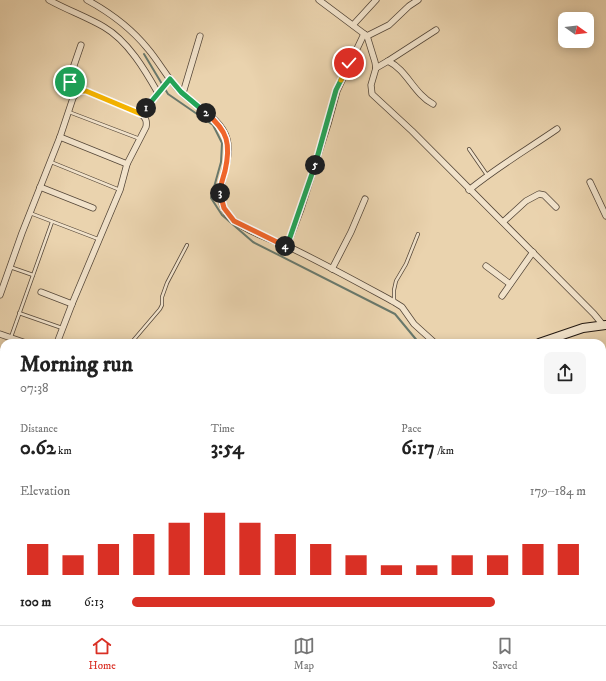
<!DOCTYPE html>
<meta charset="utf-8">
<style>
body{margin:0;font-family:"IM FELL DW Pica",serif;background:#f6f6f6;color:#222;height:100vh;display:flex;flex-direction:column;font-size:15px;white-space:nowrap}
*{box-sizing:border-box;margin:0}
p{font-size:13px;color:#767676}
.icon{flex:none;width:22px;height:22px;fill:none;stroke:currentColor;stroke-width:2;stroke-linecap:round;stroke-linejoin:round}
.map{position:relative;flex:1;overflow:hidden}
.details{position:absolute;left:0px;top:339px;width:606px;height:286px;display:flex;flex-direction:column;background:#fff;border-radius:12px 12px 0 0;box-shadow:0 2px 10px #0003}
.details>*{flex:none}
.needle{width:26px;rotate:104deg}
.fabs{position:absolute;left:558px;top:12px;display:grid;gap:8px}
.fabs a{display:grid;place-items:center;width:36px;height:36px;border-radius:8px;background:#fff;box-shadow:0 2px 10px #0003;font-size:20px}
.pin{position:absolute;display:grid;place-items:center;width:34px;height:34px;color:#fff;margin:-17px;border:2px solid #fff;border-radius:50%;box-shadow:0 1px 4px #0007}
.km{position:absolute;width:20px;height:20px;margin:-10px;border-radius:50%;background:#222;color:#fff;font-size:11px;line-height:20px;text-align:center}
.round{display:grid;place-items:center;flex:none;width:42px;height:42px;border-radius:8px;background:#f6f6f6}
.headline{display:flex;align-items:center;justify-content:space-between;height:68px;padding:0 20px}
h1{font-size:22px;font-weight:800;line-height:30px}
.figures{display:grid;grid-template-columns:repeat(3,1fr);gap:6px;height:68px;padding:4px 20px}
.figures div{display:grid;align-content:center}
.figures b{font-size:20px;font-weight:800}
.figures small{font-size:11px;font-weight:400}
.figures p{font-size:11px}
.chart{height:112px;padding:8px 20px}
.chart p{display:flex;justify-content:space-between}
.chart svg{width:100%;height:72px;margin-top:4px;stroke:#d93025;stroke-width:6}
ul{padding:0 20px;list-style:none;font-size:13px}
li{display:grid;grid-template-columns:64px 48px 1fr;align-items:center;height:30px}
li i{height:10px;border-radius:5px;background:#d93025}
.tabs{display:flex;justify-content:space-around;align-items:center;height:56px;border-top:1px solid #e0e0e0;background:#fff;font-size:11px;color:#767676}
.tabs a{display:grid;justify-items:center;gap:2px}
.tabs .on{color:#d93025}
.map>svg:first-child{display:block}
.water{fill:#98b8a7;stroke:#69786b}
.lines{fill:none;stroke-linecap:round;stroke-linejoin:round}
.stream{stroke:#69786b;stroke-width:2}
.service-casing{stroke:#544638;stroke-width:4}
.minor-casing{stroke:#544638;stroke-width:7}
.secondary-casing{stroke:#221710;stroke-width:10}
.service{stroke:#f1e2ca;stroke-width:2.5}
.minor{stroke:#f1e2ca;stroke-width:5.5}
.secondary{stroke:#f1e2ca;stroke-width:8}
.split-1-casing{stroke:#fff;stroke-width:8}
.split-2-casing{stroke:#fff;stroke-width:8}
.split-3-casing{stroke:#fff;stroke-width:8}
.split-4-casing{stroke:#fff;stroke-width:8}
.split-5-casing{stroke:#fff;stroke-width:8}
.split-6-casing{stroke:#fff;stroke-width:8}
.split-7-casing{stroke:#fff;stroke-width:8}
.split-1{stroke:#f5b400;stroke-width:5}
.split-2{stroke:#22a559;stroke-width:5}
.split-3{stroke:#f0652b;stroke-width:5}
.split-4{stroke:#f0652b;stroke-width:5}
.split-5{stroke:#22a559;stroke-width:5}
.split-6{stroke:#22a559;stroke-width:5}
.split-7{stroke:#f5b400;stroke-width:5}
</style>
<div class="map">
<svg width="606" height="625" viewBox="0 0 606 625">
<rect width="100%" height="100%" fill="#ead3ae"/>
<filter id="stains"><feTurbulence type="fractalNoise" baseFrequency=".005" numOctaves="4"/><feColorMatrix values="0 0 0 0 .2 0 0 0 0 .09 0 0 0 0 .02 0 0 0 .5 -.17"/></filter>
<radialGradient id="worn" r=".72"><stop offset=".6" stop-color="#630" stop-opacity="0"/><stop offset="1" stop-color="#630" stop-opacity=".3"/></radialGradient>
<polygon class="water" points="0,534 4,534 4,621 346,621 354,625 0,625"/>
<g class="lines">
<g class="stream">
<polyline points="144,54 168,94 213,125 222,143 221,162 211,198 222,215 253,242 395,314 419,343"/>
<polyline points="602,502 606,506"/>
</g>
<g class="service-casing">
<g id="service">
<polyline points="69,112 140,139"/>
<polyline points="469,149 487,175"/>
<polyline points="51,162 120,190"/>
<polyline points="30,213 98,239"/>
<polyline points="10,267 33,275"/>
<polyline points="394,302 394,290 396,281 406,264 418,234"/>
<polyline points="19,313 62,328"/>
<polyline points="11,337 52,222"/>
<polyline points="131,343 160,309 162,305 162,297 167,283 187,245"/>
<polyline points="383,343 384,342"/>
<polyline points="0,369 4,370"/>
</g>
</g>
<g class="minor-casing">
<g id="minor">
<path d="M49,0c18,10 38,17 55,27 24,14 41,43 54,66"/>
<path d="M87,0c24,13 44,28 61,49 12,14 20,31 33,43 15,15 40,26 46,47 7,26 -18,52 1,76 12,14 42,24 59,31 36,17 72,37 107,56l8,5 12,17 21,19"/>
<polyline points="319,0 367,36 375,62 376,68 371,85 372,94 412,131 594,314 603,325"/>
<polyline points="353,25 376,0"/>
<polyline points="367,36 389,25 409,6 418,0"/>
<polyline points="388,61 436,30"/>
<path d="M376,68l12,-7c19,9 26,33 45,43"/>
<polyline points="76,93 70,82 71,74 81,45"/>
<polyline points="183,93 200,36"/>
<polyline points="141,114 170,79"/>
<polyline points="60,137 127,164"/>
<polyline points="590,182 606,216"/>
<polyline points="40,187 93,208"/>
<path d="M469,190c28,-23 59,-41 88,-61"/>
<polyline points="503,222 526,201 539,194 544,195 556,207"/>
<polyline points="287,246 301,209 328,124 337,91 364,34"/>
<polyline points="486,266 510,284"/>
<polyline points="332,269 351,232 365,199"/>
<polyline points="41,292 72,304"/>
<path d="M0,295l22,-62 38,-96 13,-39c4,-6 6,-7 13,-7l55,23c5,4 6,7 5,13l-19,37 -7,26 -48,114 -15,39"/>
<polyline points="502,296 533,252"/>
<polyline points="0,334 26,343"/>
<polyline points="602,469 606,466"/>
<polyline points="0,504 4,505"/>
<polyline points="602,517 606,523"/>
<polyline points="402,621 408,625"/>
<polyline points="509,625 512,621"/>
</g>
</g>
<g class="secondary-casing">
<g id="secondary">
<polyline points="539,343 583,328 606,325"/>
<polyline points="0,355 4,356"/>
</g>
</g>
<use href="#service" class="service"/>
<use href="#minor" class="minor"/>
<use href="#secondary" class="secondary"/>
</g>
<g class="lines">
<g class="split-1-casing">
<polyline id="split-1" points="70,82 76,93 80,91 86,91 141,114 146,108"/>
</g>
<g class="split-2-casing">
<polyline id="split-2" points="146,108 170,79 181,92 206,113"/>
</g>
<g class="split-3-casing">
<path id="split-3" d="M206,113c22,18 25,31 19,58 -2,7 -5,15 -5,22"/>
</g>
<g class="split-4-casing">
<polyline id="split-4" points="220,193 224,208 234,221 285,246"/>
</g>
<g class="split-5-casing">
<polyline id="split-5" points="285,246 287,246 315,165"/>
</g>
<g class="split-6-casing">
<polyline id="split-6" points="315,165 336,90 341,80"/>
</g>
<g class="split-7-casing">
<polyline id="split-7" points="341,80 349,63"/>
</g>
<use href="#split-1" class="split-1"/>
<use href="#split-2" class="split-2"/>
<use href="#split-3" class="split-3"/>
<use href="#split-4" class="split-4"/>
<use href="#split-5" class="split-5"/>
<use href="#split-6" class="split-6"/>
<use href="#split-7" class="split-7"/>
</g>
<rect width="100%" height="100%" filter="url(#stains)"/>
<rect width="100%" height="100%" fill="url(#worn)"/>
</svg>
<div class="fabs">
<a><svg class="needle" viewBox="-14 -14 28 28"><path d="M0-13l5 13h-10z" fill="#e53935"/><path d="M0 13l5-13h-10z" fill="#767676"/></svg></a>
</div>
<div class="pin" style="left:70px;top:82px;background:#1e9e55"><svg class="icon" aria-label="arrive" viewBox="0 0 24 24"><path d="M6 21V4h12l-3 4 3 4H6"/></svg></div>
<div class="pin" style="left:349px;top:63px;background:#d93025"><svg class="icon" aria-label="check" viewBox="0 0 24 24"><path d="M5 12l5 5 9-10"/></svg></div>
<b class="km" style="left:146px;top:108px">1</b>
<b class="km" style="left:206px;top:113px">2</b>
<b class="km" style="left:220px;top:193px">3</b>
<b class="km" style="left:285px;top:246px">4</b>
<b class="km" style="left:315px;top:165px">5</b>
<section class="details">
<div class="headline"><div><h1>Morning run</h1><p>07:38</p></div><a class="round"><svg class="icon" aria-label="share" viewBox="0 0 24 24"><path d="M12 15V3M7 8l5-5 5 5M5 13v7h14v-7"/></svg></a></div>
<div class="figures">
<div><p>Distance</p><b>0.62<small> km</small></b></div>
<div><p>Time</p><b>3:54</b></div>
<div><p>Pace</p><b>6:17<small> /km</small></b></div>
</div>
<div class="chart"><p><span>Elevation</span>179–184 m</p>
<svg viewBox="0 0 160 44" preserveAspectRatio="none"><path d="M5 44V25M15 44V32M25 44V25M35 44V19M45 44V12M55 44V6M65 44V12M75 44V19M85 44V25M95 44V32M105 44V38M115 44V38M125 44V32M135 44V32M145 44V25M155 44V25"/></svg>
</div>
<ul>
<li><b>100 m</b>6:13<i style="width:80%"></i></li>
</ul>
</section>
</div>
<nav class="tabs">
<a class="on"><svg class="icon" aria-label="home" viewBox="0 0 24 24"><path d="M3 11l9-7 9 7M6 9v11h12V9"/></svg>Home</a>
<a><svg class="icon" aria-label="map" viewBox="0 0 24 24"><path d="M3 6l6-2 6 2 6-2v14l-6 2-6-2-6 2zM9 4v14M15 6v14"/></svg>Map</a>
<a><svg class="icon" aria-label="saved" viewBox="0 0 24 24"><path d="M7 4h10v16l-5-4-5 4z"/></svg>Saved</a>
</nav>
